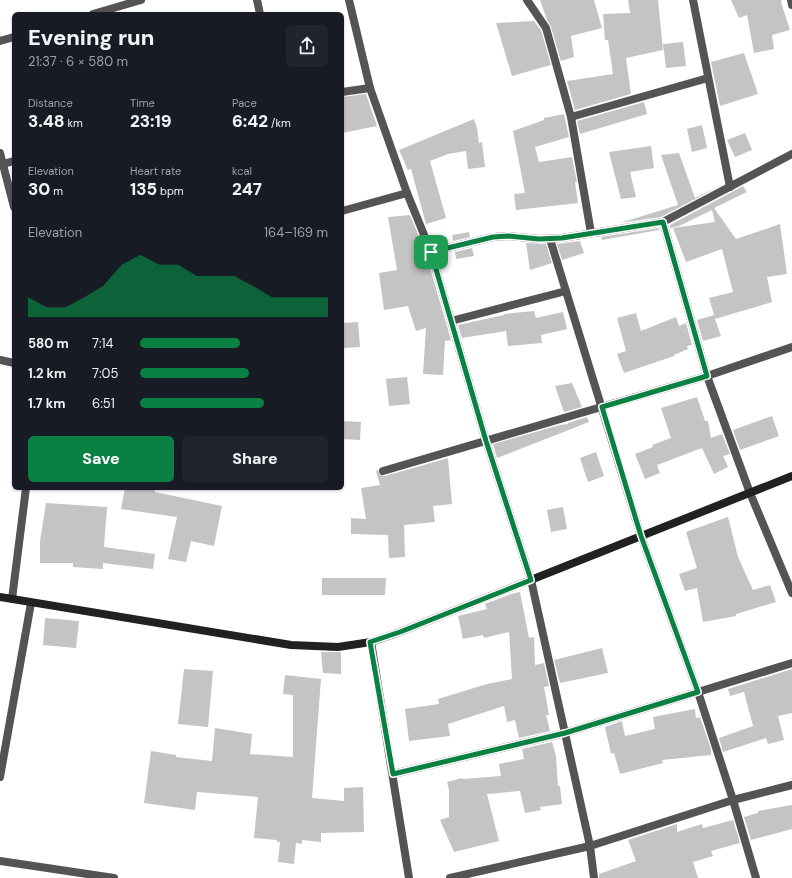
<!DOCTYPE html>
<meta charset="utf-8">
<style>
body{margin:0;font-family:"DM Sans",sans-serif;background:#20242c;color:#f1f3f6;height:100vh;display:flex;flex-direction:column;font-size:15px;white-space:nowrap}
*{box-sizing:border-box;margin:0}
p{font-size:13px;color:#9ea1a6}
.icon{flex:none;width:22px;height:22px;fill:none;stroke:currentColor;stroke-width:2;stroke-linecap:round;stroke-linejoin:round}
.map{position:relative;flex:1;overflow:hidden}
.details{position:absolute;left:12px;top:12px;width:332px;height:478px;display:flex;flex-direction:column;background:#171b24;border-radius:6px;box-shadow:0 1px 3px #0004}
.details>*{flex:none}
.pin{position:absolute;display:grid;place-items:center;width:34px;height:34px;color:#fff;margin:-17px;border-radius:8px;box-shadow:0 2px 6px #0006}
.round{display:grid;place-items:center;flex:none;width:42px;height:42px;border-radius:6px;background:#20242c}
.head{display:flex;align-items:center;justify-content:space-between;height:68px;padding:0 16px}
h1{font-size:22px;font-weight:800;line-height:30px}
.metrics{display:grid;grid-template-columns:repeat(3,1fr);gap:6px;height:68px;padding:4px 16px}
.metrics div{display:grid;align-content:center}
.metrics b{font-size:17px;font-weight:800}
.metrics small{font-size:11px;font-weight:400}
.metrics p{font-size:11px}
.chart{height:112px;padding:8px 16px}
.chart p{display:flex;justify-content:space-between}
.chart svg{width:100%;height:72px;margin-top:4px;fill:#0b8043;opacity:.7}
.action{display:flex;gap:8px;margin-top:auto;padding:8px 16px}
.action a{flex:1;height:46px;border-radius:6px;background:#0b8043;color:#fff;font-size:16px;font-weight:800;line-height:46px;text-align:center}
.action a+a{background:#20242c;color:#f1f3f6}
ul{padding:0 16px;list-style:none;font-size:13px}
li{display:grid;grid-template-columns:64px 48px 1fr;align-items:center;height:30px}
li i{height:10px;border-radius:5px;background:#0b8043}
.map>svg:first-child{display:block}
.building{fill:#c4c4c4}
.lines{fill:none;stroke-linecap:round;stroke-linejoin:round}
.street{stroke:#545454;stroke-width:8}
.secondary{stroke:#212121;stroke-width:8}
.route-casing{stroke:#fff;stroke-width:8}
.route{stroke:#0b8043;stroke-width:5}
</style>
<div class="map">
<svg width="792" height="878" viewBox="0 0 792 878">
<rect width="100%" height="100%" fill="#fff"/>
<g class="building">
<polygon points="540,0 594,0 602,28 571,36 574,57 561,61 551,27 547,20"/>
<polygon points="628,0 658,0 663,50 626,58 631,94 575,110 567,81 613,74 608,40 605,40 603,14 630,13"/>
<polygon points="731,0 782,0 781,2 790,30 772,35 774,49 754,53 747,15 739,18"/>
<polygon points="534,21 541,30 551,65 512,76 496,23"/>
<polygon points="683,42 686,66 666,68 663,44"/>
<polygon points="744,53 758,94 720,106 711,62"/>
<polygon points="366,94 377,126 342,133 342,97"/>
<polygon points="644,102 647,114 580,134 577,121"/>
<polygon points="564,114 569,137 535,147 539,162 572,157 577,182 575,182 578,203 516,210 514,194 525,193 513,131 544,120 544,118"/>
<polygon points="474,119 477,128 479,143 482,142 485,167 468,169 466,151 448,154 430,161 446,218 426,224 411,169 408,170 399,150"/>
<polygon points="702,125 707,148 692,152 687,129"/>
<polygon points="745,133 752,150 735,157 727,140"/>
<polygon points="651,146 654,168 630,172 636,197 621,199 609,152"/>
<polygon points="679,153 695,198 724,184 661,217 620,223 678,205 661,155"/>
<polygon points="743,186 747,192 714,208 736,239 780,224 787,274 767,277 772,302 715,319 721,336 703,341 697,320 714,315 709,298 733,292 722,249 686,262 673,228 715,222 712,210 679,226 670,228 670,225"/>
<polygon points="410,215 420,239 424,262 428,261 451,340 445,341 443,375 423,374 426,328 416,331 408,306 384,310 379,273 397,270 388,217"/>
<polygon points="659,228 659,230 602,240 601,237"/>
<polygon points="469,232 470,237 453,241 452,235"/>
<polygon points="580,241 584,253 562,260 557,244"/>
<polygon points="526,243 546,244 552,263 530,270"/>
<polygon points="472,248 474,256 456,259 455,252"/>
<polygon points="534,311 536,318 563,312 567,329 541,335 542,343 508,346 506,331 462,338 458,325 504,315 504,314"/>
<polygon points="636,313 641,331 676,317 679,326 686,323 692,345 687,346 688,349 674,355 674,356 624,373 617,354 626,351 617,318"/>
<polygon points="358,322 360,347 344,348 342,323"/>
<polygon points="407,377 410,404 389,406 386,379"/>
<polygon points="572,383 582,407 564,412 555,386"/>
<polygon points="697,397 705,421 708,421 711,438 722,434 730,454 723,456 728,467 714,474 702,448 657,465 660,473 645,479 635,454 653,447 652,445 671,438 661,408"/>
<polygon points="772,416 779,436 740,450 733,430"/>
<polygon points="587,417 589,422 497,458 493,444 560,425 568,424 568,423"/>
<polygon points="342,421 361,422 360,440 342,439"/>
<polygon points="596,452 604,476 588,482 580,458"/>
<polygon points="448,458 452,504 433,506 435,522 404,525 405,557 389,558 388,535 351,534 351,518 366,519 361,488 380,485 376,471 378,470 380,475 385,476"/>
<polygon points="125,488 144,488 155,490 155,492 222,506 214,546 191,541 186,562 168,559 177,517 121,509"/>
<polygon points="46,503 107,507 104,547 155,554 153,569 103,563 103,569 73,567 73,563 40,563 40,541"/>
<polygon points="563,507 567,529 551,532 547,510"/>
<polygon points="728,517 738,557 753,590 770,585 776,602 736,614 736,616 703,622 697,588 685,591 679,574 697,568 686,532"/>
<polygon points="322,578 386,578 385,595 322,595"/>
<polygon points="520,592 529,638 534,637 535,665 544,663 549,686 544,687 549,715 546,715 550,731 519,738 515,720 507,722 504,706 448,724 450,736 409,741 405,709 439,704 438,699 487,684 512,679 509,632 484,638 483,635 463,639 458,616 487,609 485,604 511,594"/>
<polygon points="45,618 79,621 76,648 43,645"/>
<polygon points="602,648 608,673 560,683 554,660"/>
<polygon points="321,652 341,652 341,674 323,673"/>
<polygon points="184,669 213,671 208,727 178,724"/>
<polygon points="792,669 792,713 778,716 784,740 768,744 766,738 723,752 719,738 753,726 744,692 730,696 728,689"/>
<polygon points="285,675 321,679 312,798 344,801 344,788 363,787 364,832 321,833 321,842 302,840 302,844 296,843 294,864 278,862 280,842 277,842 277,840 254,838 258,797 197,792 195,810 144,803 151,751 176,755 176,757 212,761 215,728 252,734 250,754 293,757 293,695 283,694"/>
<polygon points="695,709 696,718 700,717 711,749 711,755 662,760 663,763 620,774 614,753 611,754 605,727 622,721 625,736 655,729 653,717"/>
<polygon points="552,742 556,756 558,786 560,786 562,804 540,807 541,810 525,813 520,791 487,794 499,841 454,852 440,820 449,817 449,790 447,782 462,778 462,779 501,776 499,764 524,759 522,749"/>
<polygon points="792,805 792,829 751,840 744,817 758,813 758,811"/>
<polygon points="733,820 740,843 711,851 713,856 693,862 698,878 599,878 599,874 636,861 628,840 677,824 677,832 702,824 703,828"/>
</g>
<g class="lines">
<g class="street">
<polyline points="257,0 260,14"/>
<polyline points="349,0 370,88 407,193 431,252 486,441 531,580 590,846 594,878"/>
<polyline points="527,0 546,28 571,117 591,233"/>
<polyline points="693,0 730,187"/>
<polyline points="791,0 792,5"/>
<polyline points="93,14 141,0"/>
<polyline points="0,41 14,37"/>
<polyline points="342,92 370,88"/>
<polyline points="571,117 708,78"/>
<polyline points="0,153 14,207"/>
<polyline points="0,165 14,161"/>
<polyline points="342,211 407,193"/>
<polyline points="663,222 707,376 750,493 792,593"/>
<polyline points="550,239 641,536 698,692 733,800 756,878"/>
<polyline points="431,252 493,237 508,236 539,239 562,238 663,222 792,154"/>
<polyline points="451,321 566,291"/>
<polyline points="0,360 14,363"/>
<polyline points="383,471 707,376 792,347"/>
<polyline points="12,599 26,488"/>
<polyline points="371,642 409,878"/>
<polyline points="393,774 565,733 792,663"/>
<polyline points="0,777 31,603"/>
<polyline points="0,861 114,878"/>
<polyline points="450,878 590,846 733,800 792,785"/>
</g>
<polyline class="secondary" points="0,597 291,645 338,647 371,642 400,632 792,476"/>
</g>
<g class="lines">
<g class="route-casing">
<polygon id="route" points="663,222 707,376 602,407 641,536 698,692 565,733 393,774 370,642 400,632 531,580 486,441 431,252 493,237 508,236 539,239 562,238"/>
</g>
<use href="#route" class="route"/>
</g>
</svg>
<div class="pin" style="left:431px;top:252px;background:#1e9e55"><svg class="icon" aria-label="arrive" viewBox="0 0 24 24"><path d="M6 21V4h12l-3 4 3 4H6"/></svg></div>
<section class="details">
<div class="head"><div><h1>Evening run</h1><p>21:37 · 6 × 580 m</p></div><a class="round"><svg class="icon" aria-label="share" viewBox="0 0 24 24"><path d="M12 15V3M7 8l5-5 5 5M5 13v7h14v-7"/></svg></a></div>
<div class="metrics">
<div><p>Distance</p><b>3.48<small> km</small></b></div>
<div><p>Time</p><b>23:19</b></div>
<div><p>Pace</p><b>6:42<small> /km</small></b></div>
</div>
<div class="metrics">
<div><p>Elevation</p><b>30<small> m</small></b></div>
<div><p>Heart rate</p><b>135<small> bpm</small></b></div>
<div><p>kcal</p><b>247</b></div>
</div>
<div class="chart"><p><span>Elevation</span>164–169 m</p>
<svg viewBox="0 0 160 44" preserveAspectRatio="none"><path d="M0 44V32L10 38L20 38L30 32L40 25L50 12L60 6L70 12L80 12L90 19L100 19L110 19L120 25L130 32L140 32L150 32L160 32V44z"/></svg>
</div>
<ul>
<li><b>580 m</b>7:14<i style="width:53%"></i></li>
<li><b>1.2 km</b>7:05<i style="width:58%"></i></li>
<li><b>1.7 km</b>6:51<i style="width:66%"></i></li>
</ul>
<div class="action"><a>Save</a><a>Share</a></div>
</section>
</div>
